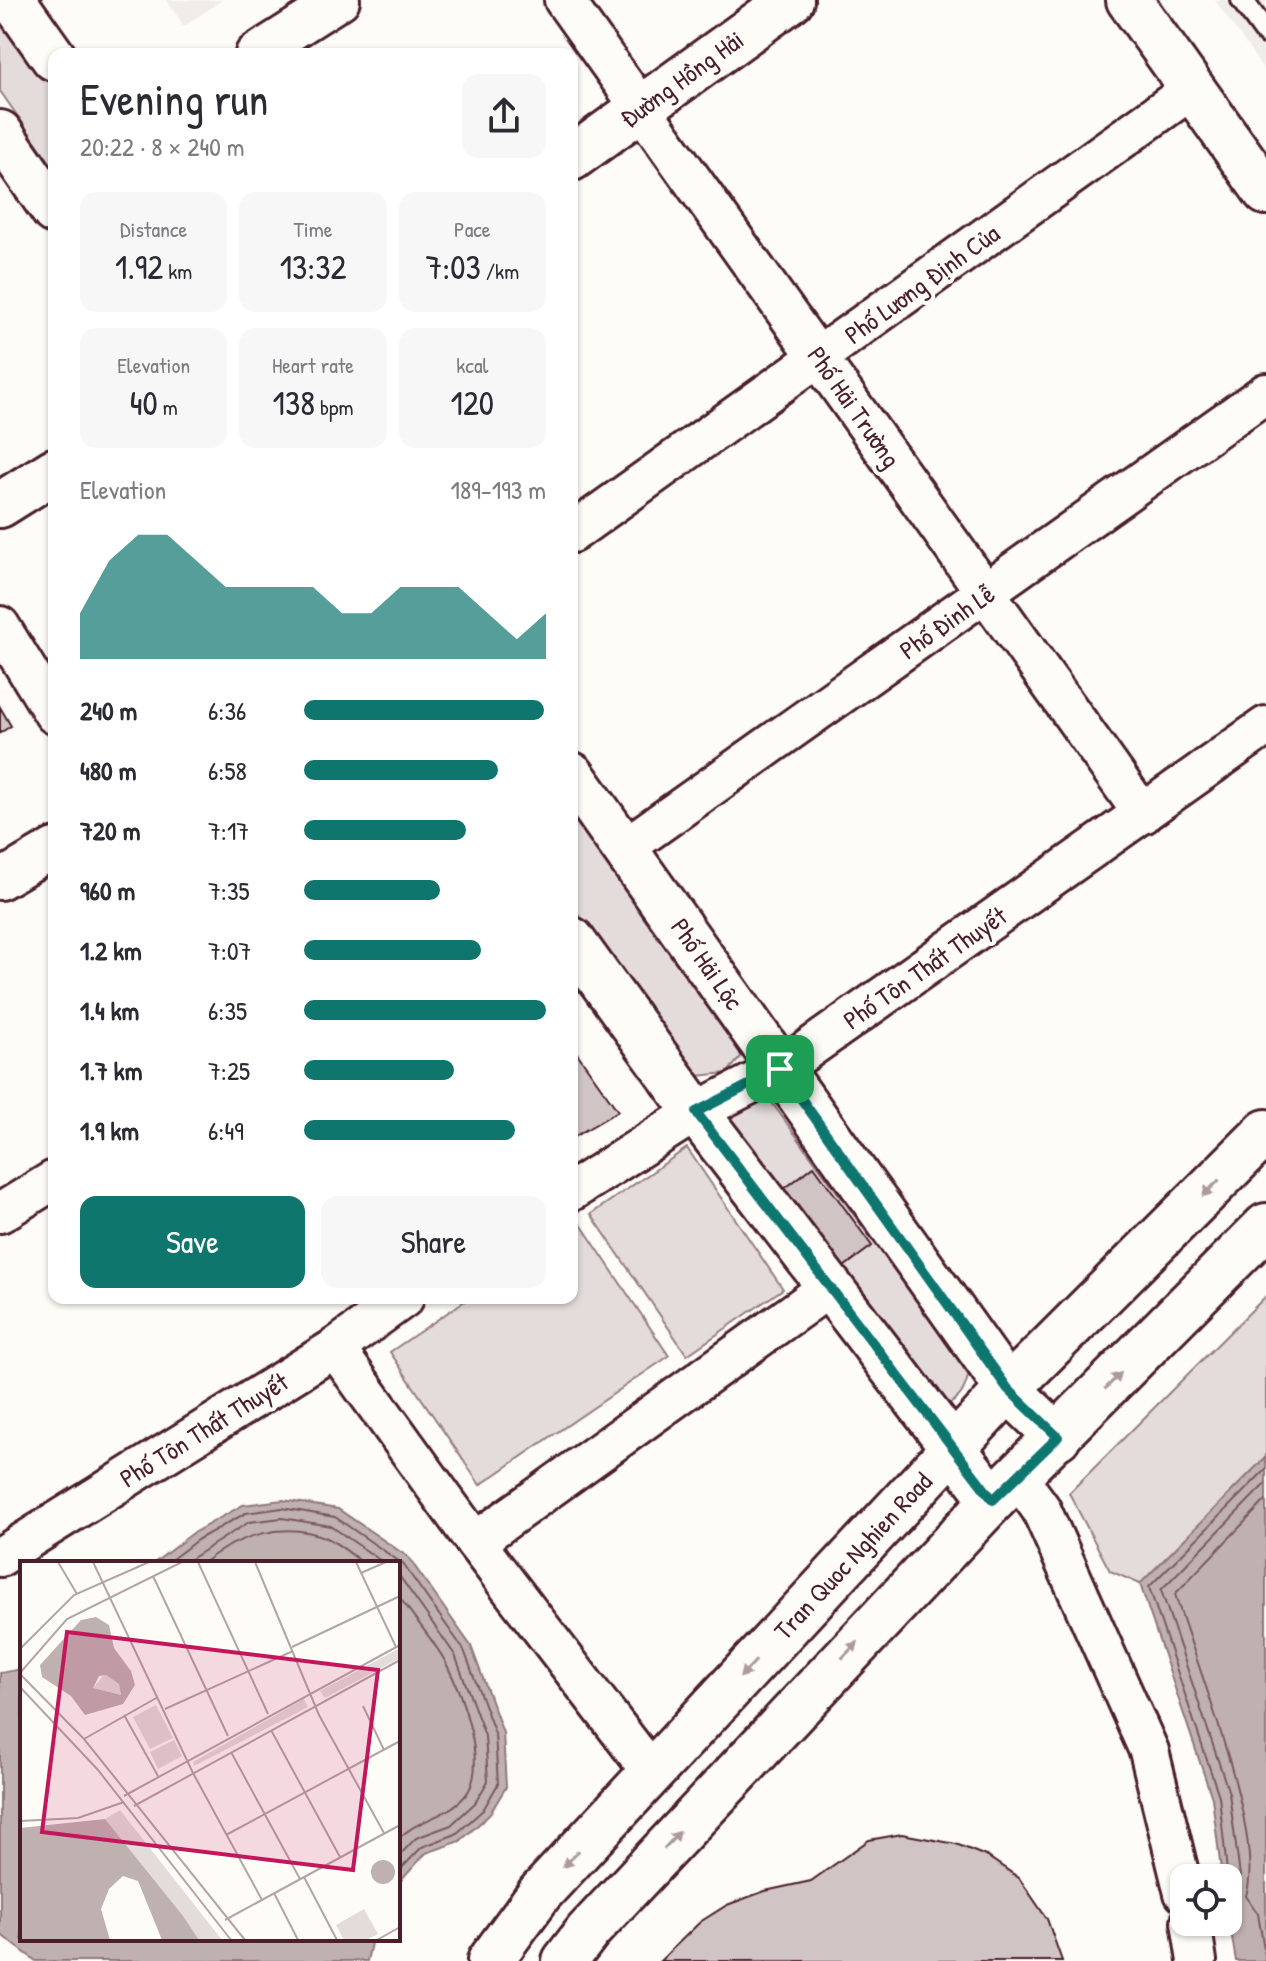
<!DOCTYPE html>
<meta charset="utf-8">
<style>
body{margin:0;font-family:"Patrick Hand",sans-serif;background:#f7f7f7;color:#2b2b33;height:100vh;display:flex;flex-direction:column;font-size:30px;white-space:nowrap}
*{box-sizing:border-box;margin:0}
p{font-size:26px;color:#7c7c81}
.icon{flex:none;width:44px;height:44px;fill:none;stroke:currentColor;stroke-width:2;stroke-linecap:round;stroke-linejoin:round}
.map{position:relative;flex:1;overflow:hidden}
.details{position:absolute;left:48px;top:48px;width:530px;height:1256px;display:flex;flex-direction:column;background:#fff;border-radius:16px;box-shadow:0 2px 6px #0004}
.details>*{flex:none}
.controls{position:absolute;left:1170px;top:1864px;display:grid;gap:16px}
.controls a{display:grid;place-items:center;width:72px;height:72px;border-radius:16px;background:#fff;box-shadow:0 2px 6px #0004;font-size:40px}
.pin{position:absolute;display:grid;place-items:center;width:68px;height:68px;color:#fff;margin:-34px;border-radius:16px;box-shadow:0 4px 12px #0006}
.round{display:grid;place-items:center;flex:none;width:84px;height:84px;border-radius:16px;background:#f7f7f7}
.overview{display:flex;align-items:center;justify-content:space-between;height:136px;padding:0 32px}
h1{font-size:44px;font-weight:600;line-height:60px}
.figures{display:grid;grid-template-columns:repeat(3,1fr);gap:12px;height:136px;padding:8px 32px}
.figures div{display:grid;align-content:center;border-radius:16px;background:#f7f7f7;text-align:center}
.figures b{font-size:34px;font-weight:600}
.figures small{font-size:22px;font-weight:400}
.figures p{font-size:22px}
.chart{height:224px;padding:16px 32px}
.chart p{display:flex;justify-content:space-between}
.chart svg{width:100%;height:144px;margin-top:8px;fill:#0f766e;opacity:.7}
.action{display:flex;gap:16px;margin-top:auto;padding:16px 32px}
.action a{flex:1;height:92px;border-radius:16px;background:#0f766e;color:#fff;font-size:32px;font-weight:600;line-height:92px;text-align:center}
.action a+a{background:#f7f7f7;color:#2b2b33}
ul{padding:0 32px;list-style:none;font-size:26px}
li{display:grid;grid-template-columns:128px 96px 1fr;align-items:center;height:60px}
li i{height:20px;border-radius:10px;background:#0f766e}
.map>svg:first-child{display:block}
.built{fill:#f0ece8}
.green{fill:#e3dcda;stroke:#967e82;stroke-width:2}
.water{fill:#c0b1b1;stroke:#91777b;stroke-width:2}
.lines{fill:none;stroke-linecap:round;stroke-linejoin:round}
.shore{stroke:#795961;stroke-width:2}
.building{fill:#d0c5c4;stroke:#4a1f2b;stroke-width:2}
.service-casing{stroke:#4a1f2b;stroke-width:26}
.minor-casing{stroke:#4a1f2b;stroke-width:44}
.tertiary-casing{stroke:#4a1f2b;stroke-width:50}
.secondary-casing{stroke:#4a1f2b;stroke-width:50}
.service{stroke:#fdfcf7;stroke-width:20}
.minor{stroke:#fdfcf7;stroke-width:38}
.tertiary{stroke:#fdfcf7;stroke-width:44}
.secondary{stroke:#fdfcf7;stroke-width:44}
.oneway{fill:#ac999b}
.route-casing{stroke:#fff;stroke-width:16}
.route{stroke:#0f766e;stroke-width:10}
.labels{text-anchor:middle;stroke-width:8;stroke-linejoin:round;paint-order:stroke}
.street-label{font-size:26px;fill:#4a1f2b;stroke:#fdfcf7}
.inset-road{fill:none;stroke:#b5a4a5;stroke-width:2}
.view{fill:#c2185b;fill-opacity:0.15;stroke:#c2185b;stroke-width:4}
.inset-edge{fill:none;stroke:#4a1f2b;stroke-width:4}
</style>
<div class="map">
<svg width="1266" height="1961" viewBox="0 0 1266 1961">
<rect width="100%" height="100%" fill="#fdfcf7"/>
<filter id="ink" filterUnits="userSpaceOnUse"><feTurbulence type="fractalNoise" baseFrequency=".0125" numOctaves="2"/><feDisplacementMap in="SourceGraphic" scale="16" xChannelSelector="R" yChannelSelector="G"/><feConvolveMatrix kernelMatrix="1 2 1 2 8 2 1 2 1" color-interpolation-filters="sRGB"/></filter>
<g filter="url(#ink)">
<g class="built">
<polygon points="166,0 222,0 184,26"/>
<polygon points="1215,0 1266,0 1266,73"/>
</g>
<g class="green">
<polygon points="0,1 54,77 54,168 0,91"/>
<polygon points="572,811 738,1046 741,1057 727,1073 697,1076 572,906"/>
<path d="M759,1094l13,9 197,269c-4,19 -9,28 -27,36l-217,-289z"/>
<polygon points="687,1148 783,1289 687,1355 591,1214"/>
<polygon points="580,1223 669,1356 480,1485 390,1352 469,1298 572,1298 572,1228"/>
<polygon points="1266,1296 1266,1457 1140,1584 1110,1571 1069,1493"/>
</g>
<g class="water">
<polygon points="1266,1457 1266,1961 1236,1961 1228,1914 1228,1878 1222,1878 1212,1798 1140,1584"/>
<polygon points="283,1500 338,1509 408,1557 471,1646 503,1733 506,1787 489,1815 460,1841 426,1853 398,1884 398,1563 154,1563 193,1533 243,1505"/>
<polygon points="22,1669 22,1939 372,1939 367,1961 36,1961 0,1934 0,1673"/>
</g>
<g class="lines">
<g class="shore">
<polyline points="167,1563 197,1540 246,1513 282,1508 335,1517 403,1564 464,1650 495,1734 498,1784 483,1810 456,1834 422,1847 398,1872"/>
<polyline points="184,1563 249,1522 282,1518 331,1526 384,1563"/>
<path d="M203,1563c34,-27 81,-43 124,-25 12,6 25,17 36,25"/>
<polyline points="398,1574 455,1655 485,1736 488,1781 475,1803 451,1825 416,1838 398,1857"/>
<path d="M398,1595c15,22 34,43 47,66 16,31 45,106 20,135 -19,22 -48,23 -67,43"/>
<polyline points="1228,1881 1219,1796 1149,1587 1266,1469"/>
<polyline points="1228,1894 1237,1887 1240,1876 1229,1793 1161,1590 1266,1483"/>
<path d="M1266,1961l-8,-47 -12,-18c20,-62 -51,-234 -71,-302l91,-94"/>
</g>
</g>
<g class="building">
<polygon points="0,707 11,726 0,733"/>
<polygon points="572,1046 618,1111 572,1138"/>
<polygon points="814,1166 872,1246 837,1272 779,1193"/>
<polygon points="902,1834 956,1844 988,1857 1019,1878 1047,1919 1062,1961 660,1961 700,1922 727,1905 765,1891 811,1881 869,1840"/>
</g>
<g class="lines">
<g class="service-casing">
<polyline id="service" points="1242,0 1266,33"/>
</g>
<g class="minor-casing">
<g id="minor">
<polyline points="564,0 1143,814"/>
<polyline points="255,54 340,0"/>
<polyline points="572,533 1192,89"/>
<polyline points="0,626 54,714"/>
<polyline points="626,847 1266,393"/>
<polyline points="0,880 54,848"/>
<polyline points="572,1191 696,1112 780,1069 1266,726"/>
<polyline points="0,1213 54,1180"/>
<polyline points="335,1348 475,1542 652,1773"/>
<polyline points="1017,1476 1041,1509 1149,1751 1184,1893"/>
<polyline points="475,1542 831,1286"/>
<polyline points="0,1557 335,1348 404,1298"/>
<polyline points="1191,1922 1197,1961"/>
</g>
</g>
<g class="tertiary-casing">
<g id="tertiary">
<polyline points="13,0 54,58"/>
<polyline points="1129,0 1266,192"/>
<polyline points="0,133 54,211"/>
<polyline points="572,158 791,0"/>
<polyline points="0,505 54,471"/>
<polyline points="572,775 1008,1389 1058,1437"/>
<polyline points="572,940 696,1112 993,1500"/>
</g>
</g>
<g class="secondary-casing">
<g id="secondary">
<polyline points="490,1961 540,1893 1008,1389 1266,1132"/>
<polyline points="565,1961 588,1931 993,1500 1266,1226"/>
</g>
</g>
<use href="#service" class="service"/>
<use href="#minor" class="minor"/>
<use href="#tertiary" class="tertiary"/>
<use href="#secondary" class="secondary"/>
</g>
<defs><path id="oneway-solid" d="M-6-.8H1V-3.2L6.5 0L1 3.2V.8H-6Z" transform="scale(2)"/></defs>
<g class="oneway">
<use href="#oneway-solid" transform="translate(1211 1188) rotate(135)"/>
<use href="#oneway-solid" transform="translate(1113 1381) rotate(-45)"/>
<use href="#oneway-solid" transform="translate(850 1650) rotate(-46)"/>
<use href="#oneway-solid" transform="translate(748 1669) rotate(133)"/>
<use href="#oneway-solid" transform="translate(672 1840) rotate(-47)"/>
<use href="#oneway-solid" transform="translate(571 1859) rotate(133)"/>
</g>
</g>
<g class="lines" filter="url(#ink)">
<g class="route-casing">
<polygon id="route" points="780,1069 1008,1389 1058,1437 993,1500 696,1112"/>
</g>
<use href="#route" class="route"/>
</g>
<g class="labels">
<g class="street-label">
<text transform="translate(682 79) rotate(-36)" y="9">Đường Hồng Hải</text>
<text transform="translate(922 284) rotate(-36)" y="9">Phố Lương Định Của</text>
<text transform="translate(854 407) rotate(55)" y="9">Phố Hải Trường</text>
<text transform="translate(947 622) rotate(-35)" y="9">Phố Đinh Lễ</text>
<text transform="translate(707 964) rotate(55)" y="9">Phố Hải Lộc</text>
<text transform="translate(925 968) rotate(-35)" y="9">Phố Tôn Thất Thuyết</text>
<text transform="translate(204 1430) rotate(-32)" y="9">Phố Tôn Thất Thuyết</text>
<text transform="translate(853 1556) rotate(-47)" y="9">Tran Quoc Nghien Road</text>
</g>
</g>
<g transform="translate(20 1561)">
<rect width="380" height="380" fill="#fdfcf7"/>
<path d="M380,87v10l-75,40 -5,-7zM85,113l14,10 2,11 -28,-7zM284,138l4,8 -114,59 -1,-4zM136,144l17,33 -23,11 -17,-32zM154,179l8,16 -24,13 -8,-17zM100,249l102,130h-23l-94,-121zM344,348l14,25 -12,6h-22l-8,-15z" fill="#e3dcda"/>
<path d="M76,56l13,8 5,23 17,23 4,14 -12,19 -38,11 -14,-19 -29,-19 -2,-12 41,-45zM86,114l13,9 2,11 -28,-7 6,-12zM85,258l78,97 16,24h-37l-24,-59 -15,-5 -14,13 -8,20 9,31h-90v-112zM351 311a12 12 0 1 1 24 0a12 12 0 1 1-24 0Z" fill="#c0b1b1" fill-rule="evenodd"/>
<path class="inset-road" d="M38,1l19,32M73,1l100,211 69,127M178,1l70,152M235,1l64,153 65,118M336,1l40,85M341,12l25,-11M133,15l75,160M272,86l108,-51M0,88l54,-54 75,-33M0,112l47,-54 115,-57M0,113l64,65 161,201M0,126l78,83 133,170M343,145l21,44M145,148l128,-58M104,154l34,61M251,169l69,127M64,178l74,-42M211,191l69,127M104,235l276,-151M114,245l266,-146M0,260l58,-3 46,-16M206,274l174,-94M284,316l33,63M254,332l24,47M205,359l175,-95M357,379l23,-13"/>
<path class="view" d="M47,71l311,38 -25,200 -311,-38z"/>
<rect width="380" height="380" class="inset-edge"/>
</g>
</svg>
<div class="controls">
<a><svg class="icon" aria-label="locate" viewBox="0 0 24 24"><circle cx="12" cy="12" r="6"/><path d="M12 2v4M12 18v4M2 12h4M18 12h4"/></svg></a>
</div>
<div class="pin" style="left:780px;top:1069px;background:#1e9e55"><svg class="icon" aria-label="arrive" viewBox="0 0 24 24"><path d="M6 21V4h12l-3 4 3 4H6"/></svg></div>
<section class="details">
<div class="overview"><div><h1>Evening run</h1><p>20:22 · 8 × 240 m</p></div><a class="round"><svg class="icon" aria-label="share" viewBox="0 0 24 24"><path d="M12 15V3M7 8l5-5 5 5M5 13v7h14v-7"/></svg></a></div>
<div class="figures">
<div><p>Distance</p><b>1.92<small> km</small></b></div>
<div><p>Time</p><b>13:32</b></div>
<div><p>Pace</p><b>7:03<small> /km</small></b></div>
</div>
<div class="figures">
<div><p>Elevation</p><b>40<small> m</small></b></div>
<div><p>Heart rate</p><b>138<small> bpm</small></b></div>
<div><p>kcal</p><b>120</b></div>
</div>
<div class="chart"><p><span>Elevation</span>189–193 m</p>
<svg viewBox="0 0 160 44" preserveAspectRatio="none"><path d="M0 44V30L10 14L20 6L30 6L40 14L50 22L60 22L70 22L80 22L90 30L100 30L110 22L120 22L130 22L140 30L150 38L160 30V44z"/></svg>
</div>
<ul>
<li><b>240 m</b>6:36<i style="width:99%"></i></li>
<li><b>480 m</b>6:58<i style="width:80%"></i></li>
<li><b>720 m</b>7:17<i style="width:67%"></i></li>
<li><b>960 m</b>7:35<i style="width:56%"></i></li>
<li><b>1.2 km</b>7:07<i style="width:73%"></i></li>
<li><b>1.4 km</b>6:35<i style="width:100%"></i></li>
<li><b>1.7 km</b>7:25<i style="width:62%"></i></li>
<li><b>1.9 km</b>6:49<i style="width:87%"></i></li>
</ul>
<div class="action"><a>Save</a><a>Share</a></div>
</section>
</div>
